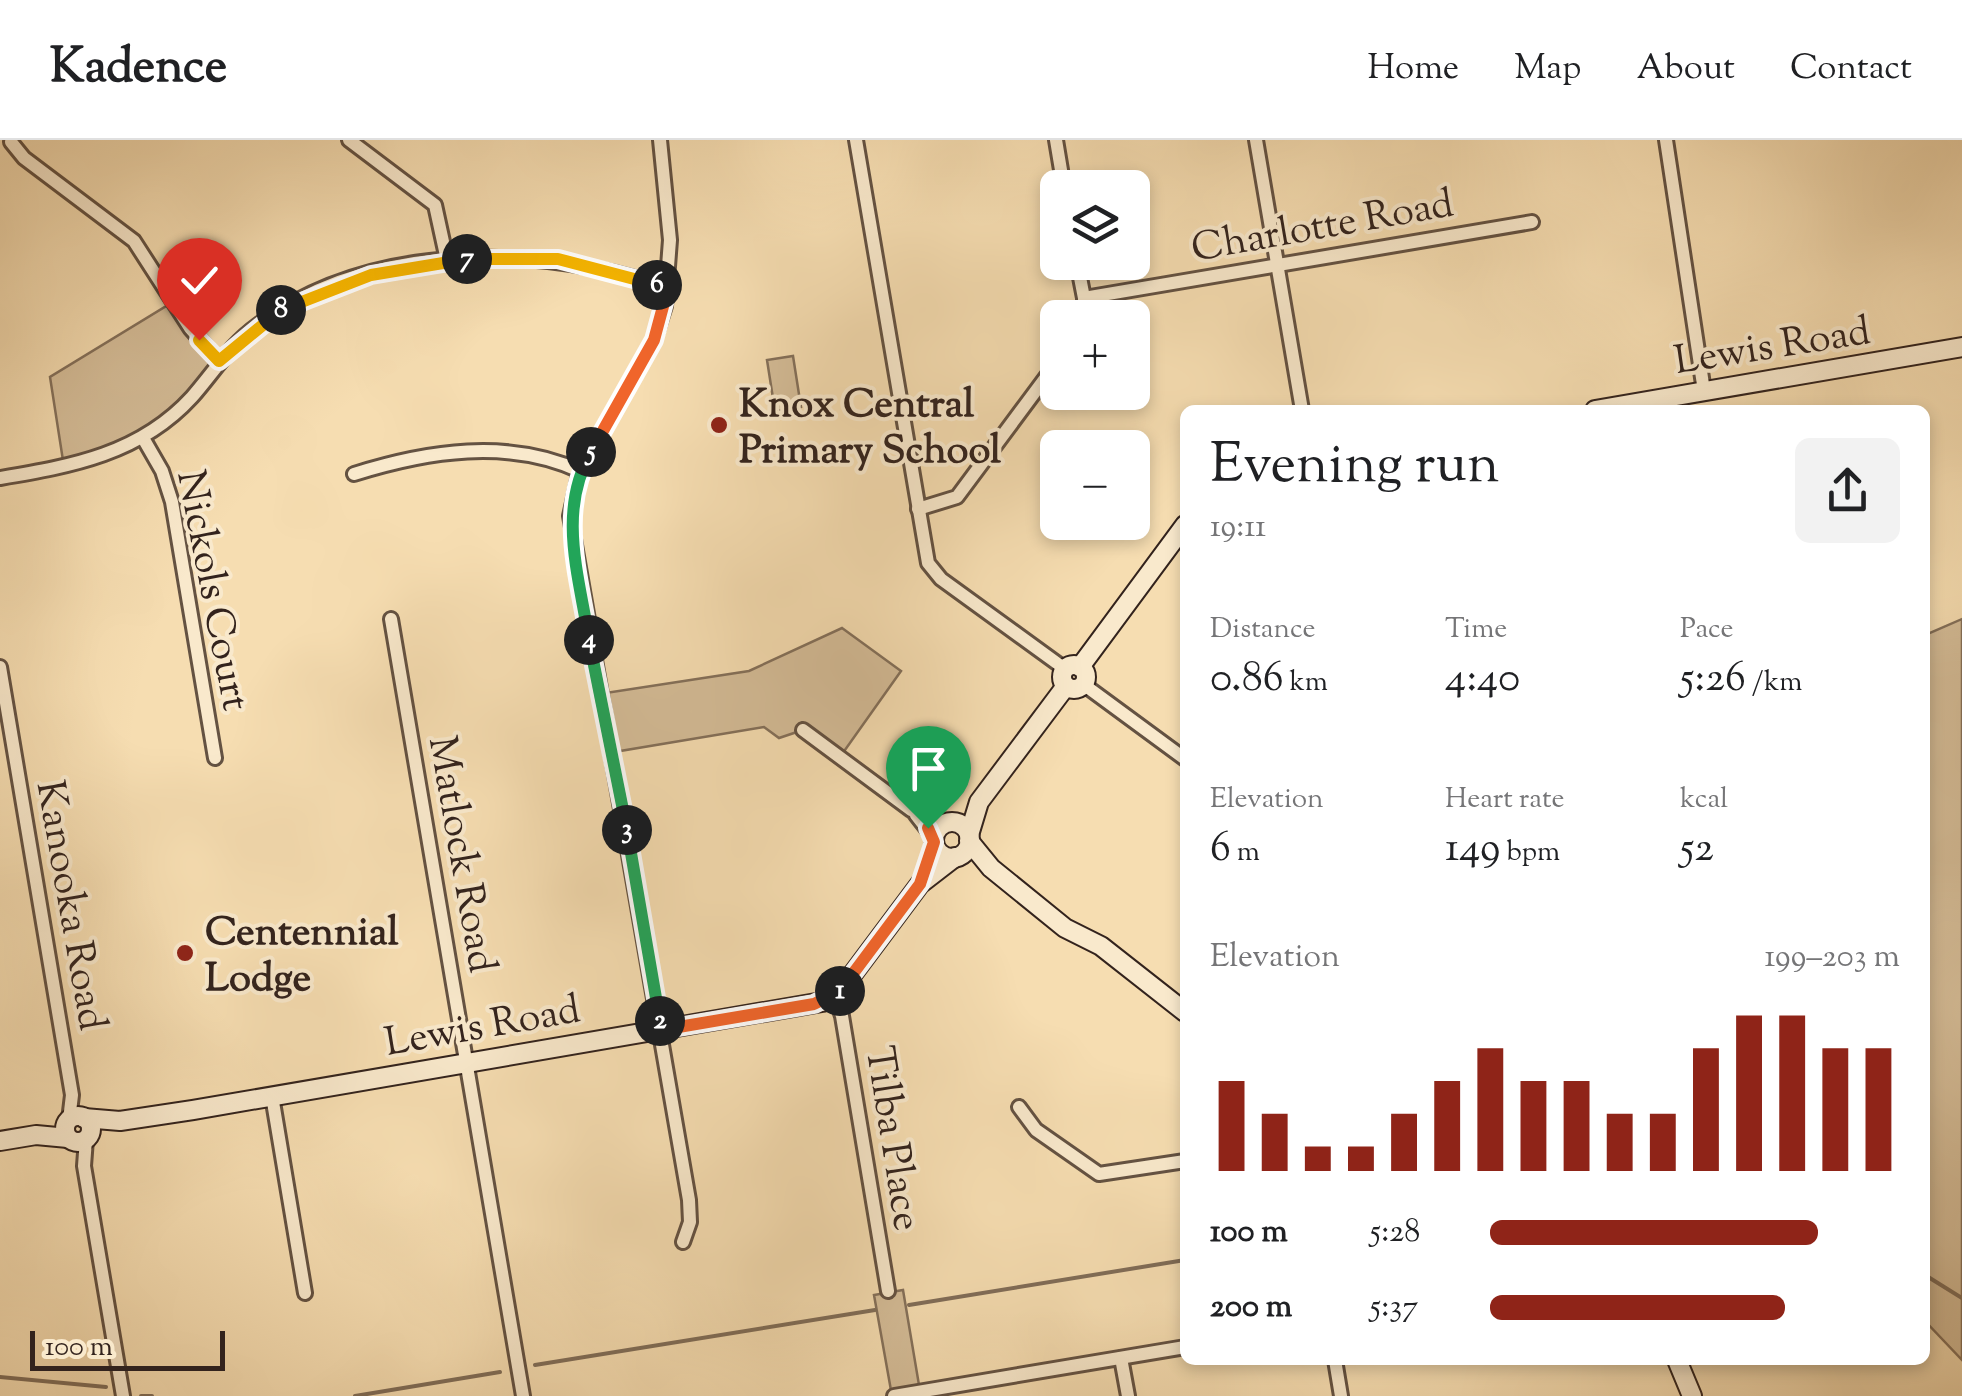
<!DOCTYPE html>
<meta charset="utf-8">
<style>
body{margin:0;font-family:"Sorts Mill Goudy",serif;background:#f2f2f2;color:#202124;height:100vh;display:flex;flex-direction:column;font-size:38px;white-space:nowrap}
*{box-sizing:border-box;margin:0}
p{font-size:32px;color:#757577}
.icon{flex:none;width:55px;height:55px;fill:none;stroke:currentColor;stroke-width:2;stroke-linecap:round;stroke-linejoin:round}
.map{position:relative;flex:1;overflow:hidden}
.panel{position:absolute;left:1180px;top:265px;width:750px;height:960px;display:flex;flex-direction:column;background:#fff;border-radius:15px;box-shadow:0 5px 15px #0003}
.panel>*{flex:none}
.controls{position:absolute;left:1040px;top:30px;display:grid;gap:20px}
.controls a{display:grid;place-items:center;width:110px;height:110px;border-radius:15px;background:#fff;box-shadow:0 5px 15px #0003;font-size:50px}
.scale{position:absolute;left:30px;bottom:25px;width:195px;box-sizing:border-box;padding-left:10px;border:5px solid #33231d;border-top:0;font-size:28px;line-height:35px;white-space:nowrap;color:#33231d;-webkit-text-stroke:8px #f9e9cc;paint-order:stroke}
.pin{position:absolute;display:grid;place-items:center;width:85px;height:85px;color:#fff;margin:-102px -42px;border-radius:50% 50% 50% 0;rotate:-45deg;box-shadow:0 0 10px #0007}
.pin .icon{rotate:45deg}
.km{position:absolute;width:50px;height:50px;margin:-25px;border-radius:50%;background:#222;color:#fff;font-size:28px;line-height:50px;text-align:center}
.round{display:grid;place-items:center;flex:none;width:105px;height:105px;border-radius:15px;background:#f2f2f2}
.head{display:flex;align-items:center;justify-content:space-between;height:170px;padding:0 30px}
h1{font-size:55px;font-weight:600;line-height:75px}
.metrics{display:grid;grid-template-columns:repeat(3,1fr);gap:15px;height:170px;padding:10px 30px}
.metrics div{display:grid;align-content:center}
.metrics b{font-size:42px;font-weight:600}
.metrics small{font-size:28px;font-weight:400}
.metrics p{font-size:28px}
.chart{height:280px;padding:20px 30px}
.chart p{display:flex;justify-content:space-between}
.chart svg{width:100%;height:180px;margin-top:10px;stroke:#8f2418;stroke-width:6}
ul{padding:0 30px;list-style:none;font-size:32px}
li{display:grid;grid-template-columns:160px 120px 1fr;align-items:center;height:75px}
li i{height:25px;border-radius:12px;background:#8f2418}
header{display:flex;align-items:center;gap:60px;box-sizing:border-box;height:140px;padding:0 50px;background:#fff;border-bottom:2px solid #e0e0e0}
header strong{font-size:48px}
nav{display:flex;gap:55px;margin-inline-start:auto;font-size:35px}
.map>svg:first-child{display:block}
.green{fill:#d5bd98;stroke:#84705a;stroke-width:2.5}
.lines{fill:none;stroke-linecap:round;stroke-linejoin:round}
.stream{stroke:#806d58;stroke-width:4}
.street-casing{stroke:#645242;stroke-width:18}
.secondary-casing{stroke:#33231d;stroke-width:22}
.street{stroke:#f9e9cc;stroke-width:12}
.secondary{stroke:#f9e9cc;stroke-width:18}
.split-1-casing{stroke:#fff;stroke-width:20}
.split-2-casing{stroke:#fff;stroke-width:20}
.split-3-casing{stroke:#fff;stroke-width:20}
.split-4-casing{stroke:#fff;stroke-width:20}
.split-5-casing{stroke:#fff;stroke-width:20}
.split-6-casing{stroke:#fff;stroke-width:20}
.split-7-casing{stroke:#fff;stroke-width:20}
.split-8-casing{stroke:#fff;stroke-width:20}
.split-9-casing{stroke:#fff;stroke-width:20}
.split-1{stroke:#f0652b;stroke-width:12}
.split-2{stroke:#f0652b;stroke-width:12}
.split-3{stroke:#22a559;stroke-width:12}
.split-4{stroke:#22a559;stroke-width:12}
.split-5{stroke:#22a559;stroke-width:12}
.split-6{stroke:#f0652b;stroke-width:12}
.split-7{stroke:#f5b400;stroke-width:12}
.split-8{stroke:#f5b400;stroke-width:12}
.split-9{stroke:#f5b400;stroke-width:12}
.poi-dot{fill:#8f2418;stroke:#f9e9cc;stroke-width:4}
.labels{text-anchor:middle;stroke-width:8;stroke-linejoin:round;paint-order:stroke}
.street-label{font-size:40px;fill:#33231d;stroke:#f9e9cc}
.poi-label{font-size:40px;font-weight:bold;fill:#33231d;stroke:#f9e9cc;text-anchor:start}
</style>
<header>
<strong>Kadence</strong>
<nav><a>Home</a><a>Map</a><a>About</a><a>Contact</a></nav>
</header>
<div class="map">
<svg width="1962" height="1256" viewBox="0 0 1962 1256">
<rect width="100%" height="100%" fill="#f6ddb1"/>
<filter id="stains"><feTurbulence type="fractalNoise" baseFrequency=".002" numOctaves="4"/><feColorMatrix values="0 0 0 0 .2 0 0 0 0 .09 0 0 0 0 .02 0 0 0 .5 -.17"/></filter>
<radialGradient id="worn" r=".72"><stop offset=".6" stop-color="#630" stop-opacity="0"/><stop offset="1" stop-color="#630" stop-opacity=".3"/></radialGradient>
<g class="green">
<polygon points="173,162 219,221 164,283 64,327 50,237"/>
<polygon points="793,216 801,267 775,271 767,220"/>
<polygon points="1962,479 1962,1220 1925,1181 1925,495"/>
<polygon points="842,488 901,531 840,617 803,590 779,598 764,587 614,612 599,554 749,531"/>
<polygon points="903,1150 920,1251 892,1256 874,1155"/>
</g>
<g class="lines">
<g class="stream">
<polyline points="1925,1135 1962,1158"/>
<polyline points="909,1165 1185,1120"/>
<polyline points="535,1225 875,1170"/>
<polyline points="0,1237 106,1247"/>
<polyline points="141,1256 152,1256"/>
<polyline points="355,1256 500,1232"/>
</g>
<g class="street-casing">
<g id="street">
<polyline points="349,0 435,65 447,120"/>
<polyline points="660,0 670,100 665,166 654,200 580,331 570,376 689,1060 690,1082 683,1102"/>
<polyline points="856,0 928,423 941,439 1065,529"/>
<polyline points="1056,0 1064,48"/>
<polyline points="1256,0 1302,270"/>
<polyline points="1666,0 1704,251"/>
<polyline points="11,2 24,18 134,101 190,188 219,221"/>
<polyline points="1077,122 1084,158"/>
<polyline points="1085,178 1084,158 1532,82"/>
<polyline points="143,298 162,331 172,362 215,618"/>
<path d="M354,334c73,-23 154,-36 226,-3"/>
<path d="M0,338c72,-12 140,-24 192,-81 22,-25 38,-52 66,-72 116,-85 281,-80 410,-37"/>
<polyline points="918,369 957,357 1058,221"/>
<polyline points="391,479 523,1256"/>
<polyline points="0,527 72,955 69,980"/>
<polyline points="1083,544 1185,619"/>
<polyline points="803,590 911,670 945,684"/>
<polyline points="916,675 934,698"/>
<polyline points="835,856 842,876 888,1151"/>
<polyline points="272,956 305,1153"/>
<polyline points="1019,967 1036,990 1099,1034 1185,1021"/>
<polyline points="86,999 84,1026 123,1256"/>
<polyline points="1121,1218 1128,1256"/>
<polyline points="1335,1220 1341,1256"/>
<polyline points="894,1256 1185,1207"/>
</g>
</g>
<g class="secondary-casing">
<g id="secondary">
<polyline points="1595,270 1962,207"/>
<circle cx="1074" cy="537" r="12"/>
<polyline points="1080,527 1185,385"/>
<circle cx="952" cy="700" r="18"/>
<polyline points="969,695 979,662 1066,546"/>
<polyline points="969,701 991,728 1065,788 1101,806 1185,872"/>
<circle cx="78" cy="989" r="13"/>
<polyline points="84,978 120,981 193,970 822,862 840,851 920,744 955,717"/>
<polyline points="0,1001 36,995 68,998"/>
<polyline points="1677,1220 1692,1256"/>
</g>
</g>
<use href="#street" class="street"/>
<use href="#secondary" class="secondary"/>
</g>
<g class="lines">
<g class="split-1-casing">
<polyline id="split-1" points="840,851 920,744 934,702 928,688"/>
</g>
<g class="split-2-casing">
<polyline id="split-2" points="660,881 661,890 814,864 840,851"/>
</g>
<g class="split-3-casing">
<polyline id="split-3" points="627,690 660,881"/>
</g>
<g class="split-4-casing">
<polyline id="split-4" points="589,500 627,690"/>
</g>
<g class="split-5-casing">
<path id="split-5" d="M589,500c-10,-65 -32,-128 2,-188"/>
</g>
<g class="split-6-casing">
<polyline id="split-6" points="591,312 654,200 668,148 657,145"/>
</g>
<g class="split-7-casing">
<polyline id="split-7" points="467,119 558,119 657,145"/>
</g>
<g class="split-8-casing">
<polyline id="split-8" points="281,170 371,135 467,119"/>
</g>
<g class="split-9-casing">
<polyline id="split-9" points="199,200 219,221 281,170"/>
</g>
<use href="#split-1" class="split-1"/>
<use href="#split-2" class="split-2"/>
<use href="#split-3" class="split-3"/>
<use href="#split-4" class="split-4"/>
<use href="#split-5" class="split-5"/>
<use href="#split-6" class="split-6"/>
<use href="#split-7" class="split-7"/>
<use href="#split-8" class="split-8"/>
<use href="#split-9" class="split-9"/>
</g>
<g class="poi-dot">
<circle cx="719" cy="285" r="10"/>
<circle cx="185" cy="813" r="10"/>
</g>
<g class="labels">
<g class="street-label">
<text transform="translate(1322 84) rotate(-10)" y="14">Charlotte Road</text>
<text transform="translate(1772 204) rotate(-9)" y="14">Lewis Road</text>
<text transform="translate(215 450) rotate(79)" y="14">Nickols Court</text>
<text transform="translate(464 714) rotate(80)" y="14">Matlock Road</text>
<text transform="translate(73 765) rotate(80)" y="14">Kanooka Road</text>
<text transform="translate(482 884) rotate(-10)" y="14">Lewis Road</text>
<text transform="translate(895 998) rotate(81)" y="14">Tilba Place</text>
</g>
<g class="poi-label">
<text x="739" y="276">Knox Central<tspan x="739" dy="46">Primary School</tspan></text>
<text x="205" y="804">Centennial<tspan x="205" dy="46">Lodge</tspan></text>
</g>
</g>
<rect width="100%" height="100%" filter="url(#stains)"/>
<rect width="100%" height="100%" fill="url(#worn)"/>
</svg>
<div class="controls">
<a><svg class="icon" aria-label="layers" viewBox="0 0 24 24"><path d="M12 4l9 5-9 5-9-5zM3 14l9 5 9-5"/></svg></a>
<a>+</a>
<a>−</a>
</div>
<div class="scale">100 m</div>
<div class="pin" style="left:928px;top:688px;background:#1e9e55"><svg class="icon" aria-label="arrive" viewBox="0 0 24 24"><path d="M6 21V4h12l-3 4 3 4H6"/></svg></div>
<div class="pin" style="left:199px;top:200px;background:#d93025"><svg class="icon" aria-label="check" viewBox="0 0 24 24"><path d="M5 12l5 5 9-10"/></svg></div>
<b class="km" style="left:840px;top:851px">1</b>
<b class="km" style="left:660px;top:881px">2</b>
<b class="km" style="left:627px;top:690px">3</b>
<b class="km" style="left:589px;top:500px">4</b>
<b class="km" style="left:591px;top:312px">5</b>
<b class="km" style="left:657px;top:145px">6</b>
<b class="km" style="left:467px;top:119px">7</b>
<b class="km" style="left:281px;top:170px">8</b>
<section class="panel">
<div class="head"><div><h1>Evening run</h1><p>19:11</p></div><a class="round"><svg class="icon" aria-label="share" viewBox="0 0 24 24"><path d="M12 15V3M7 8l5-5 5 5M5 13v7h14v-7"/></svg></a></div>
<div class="metrics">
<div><p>Distance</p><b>0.86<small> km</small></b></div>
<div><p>Time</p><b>4:40</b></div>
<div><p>Pace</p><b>5:26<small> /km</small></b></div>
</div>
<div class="metrics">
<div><p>Elevation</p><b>6<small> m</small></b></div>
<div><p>Heart rate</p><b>149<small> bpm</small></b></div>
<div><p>kcal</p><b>52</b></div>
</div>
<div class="chart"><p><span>Elevation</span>199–203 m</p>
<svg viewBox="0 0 160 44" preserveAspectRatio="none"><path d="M5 44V22M15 44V30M25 44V38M35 44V38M45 44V30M55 44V22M65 44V14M75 44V22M85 44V22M95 44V30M105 44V30M115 44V14M125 44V6M135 44V6M145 44V14M155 44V14"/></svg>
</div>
<ul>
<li><b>100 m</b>5:28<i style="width:80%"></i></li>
<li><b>200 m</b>5:37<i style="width:72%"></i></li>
</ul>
</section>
</div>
